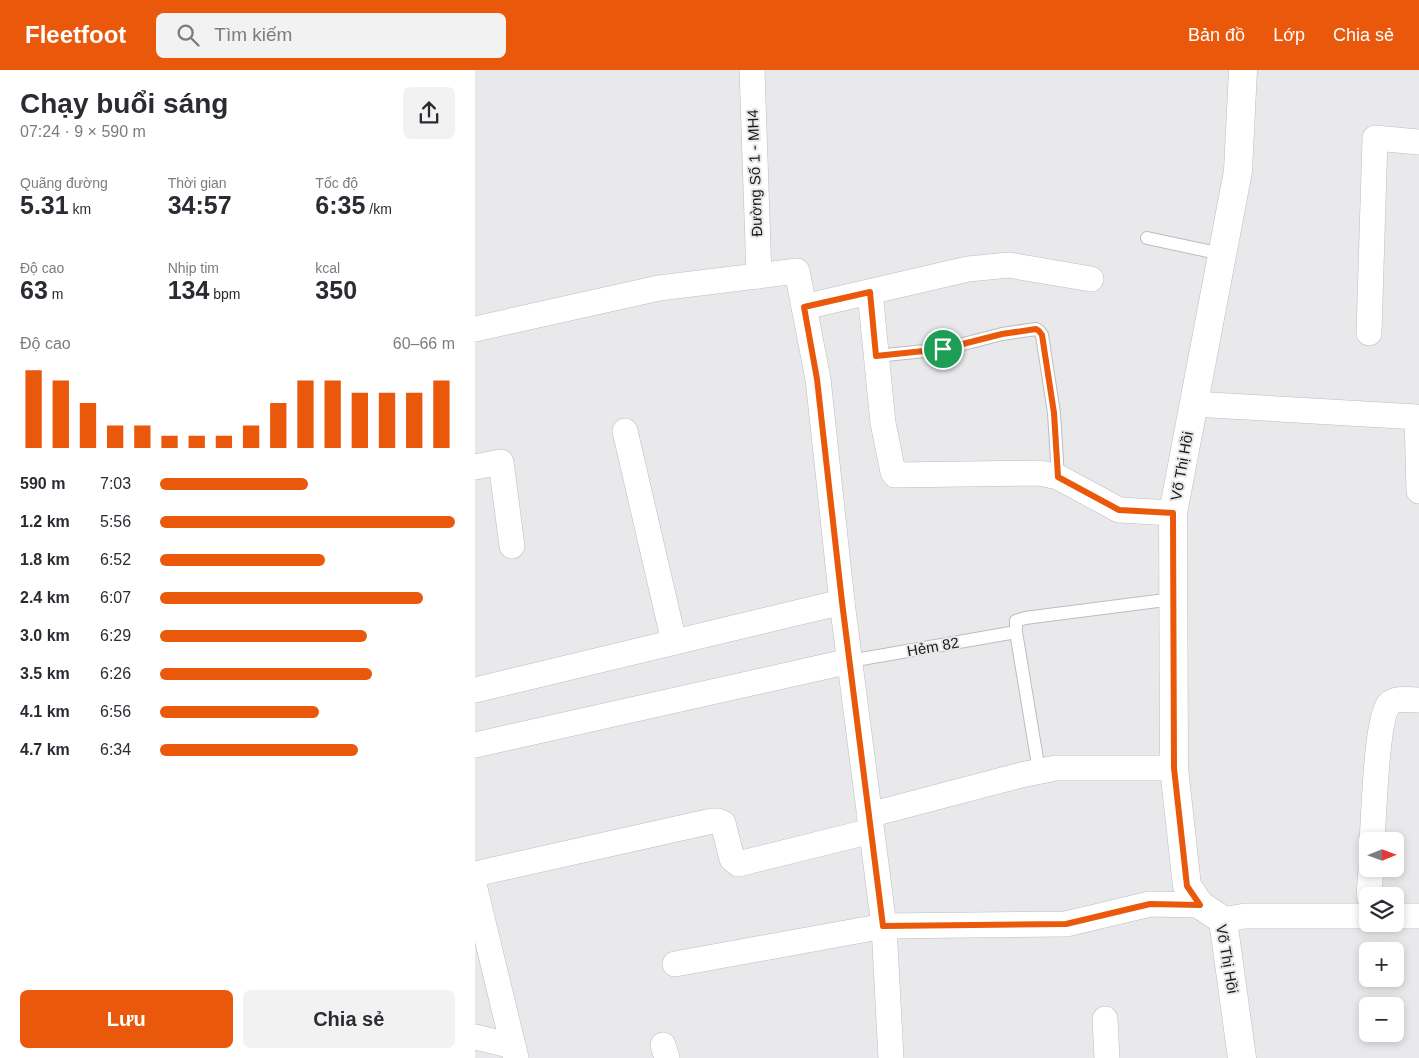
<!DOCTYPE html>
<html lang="vi">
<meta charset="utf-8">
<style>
body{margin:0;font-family:Helvetica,sans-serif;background:#f2f2f3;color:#2b2b33;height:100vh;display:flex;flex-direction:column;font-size:19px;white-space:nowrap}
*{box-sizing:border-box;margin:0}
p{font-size:16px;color:#7c7c81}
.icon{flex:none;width:28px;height:28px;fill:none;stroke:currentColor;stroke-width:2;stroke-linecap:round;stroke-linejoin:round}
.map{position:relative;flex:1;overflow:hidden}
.sheet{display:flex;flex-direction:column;background:#fff;width:475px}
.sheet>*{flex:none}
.needle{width:32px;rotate:89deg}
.tools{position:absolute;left:884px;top:762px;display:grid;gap:10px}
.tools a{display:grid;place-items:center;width:45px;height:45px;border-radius:8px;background:#fff;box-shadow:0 2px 8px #0003;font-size:25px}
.pin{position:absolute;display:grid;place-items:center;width:42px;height:42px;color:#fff;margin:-21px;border:2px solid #fff;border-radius:50%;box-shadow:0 1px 5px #0007}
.round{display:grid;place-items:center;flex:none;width:52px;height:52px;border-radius:8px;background:#f2f2f3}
.headline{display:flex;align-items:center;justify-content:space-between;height:85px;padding:0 20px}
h1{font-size:28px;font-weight:600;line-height:38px}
.stats{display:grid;grid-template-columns:repeat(3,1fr);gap:8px;height:85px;padding:5px 20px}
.stats div{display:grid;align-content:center}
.stats b{font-size:25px;font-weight:600}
.stats small{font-size:14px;font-weight:400}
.stats p{font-size:14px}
.chart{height:140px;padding:10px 20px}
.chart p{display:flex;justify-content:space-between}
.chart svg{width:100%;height:90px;margin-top:5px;stroke:#ea580c;stroke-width:6}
.button{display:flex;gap:10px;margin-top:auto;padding:10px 20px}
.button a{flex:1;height:58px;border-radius:8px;background:#ea580c;color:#fff;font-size:20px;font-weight:600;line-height:58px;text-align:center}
.button a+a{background:#f2f2f3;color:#2b2b33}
ul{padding:0 20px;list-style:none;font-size:16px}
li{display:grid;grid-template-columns:80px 60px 1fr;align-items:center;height:38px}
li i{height:12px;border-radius:6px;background:#ea580c}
header{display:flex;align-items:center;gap:30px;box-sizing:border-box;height:70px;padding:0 25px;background:#ea580c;color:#fff}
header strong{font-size:24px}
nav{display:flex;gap:28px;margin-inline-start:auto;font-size:18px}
.search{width:350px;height:45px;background:#f2f2f3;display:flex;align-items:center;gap:12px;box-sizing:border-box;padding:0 18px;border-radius:8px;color:#7c7c81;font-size:19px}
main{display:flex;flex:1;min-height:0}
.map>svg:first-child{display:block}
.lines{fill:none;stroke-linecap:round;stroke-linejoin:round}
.service-casing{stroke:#bdbdbf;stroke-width:14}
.minor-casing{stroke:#bdbdbf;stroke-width:26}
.tertiary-casing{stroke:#bdbdbf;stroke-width:29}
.service{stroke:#fff;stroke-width:12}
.minor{stroke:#fff;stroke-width:25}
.tertiary{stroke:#fff;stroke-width:28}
.route-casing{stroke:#fff;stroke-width:10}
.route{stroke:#ea580c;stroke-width:6}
.labels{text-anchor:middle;stroke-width:4;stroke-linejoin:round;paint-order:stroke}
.street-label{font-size:15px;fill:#1a1a1b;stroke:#e9e9eb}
</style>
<header>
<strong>Fleetfoot</strong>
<div class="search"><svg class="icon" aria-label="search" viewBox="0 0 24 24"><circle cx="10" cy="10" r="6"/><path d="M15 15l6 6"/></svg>Tìm kiếm</div>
<nav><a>Bản đồ</a><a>Lớp</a><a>Chia sẻ</a></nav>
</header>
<main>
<section class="sheet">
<div class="headline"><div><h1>Chạy buổi sáng</h1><p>07:24 · 9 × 590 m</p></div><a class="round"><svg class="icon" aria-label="share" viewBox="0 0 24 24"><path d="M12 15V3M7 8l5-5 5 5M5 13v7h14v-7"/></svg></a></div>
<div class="stats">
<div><p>Quãng đường</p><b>5.31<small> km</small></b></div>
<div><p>Thời gian</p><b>34:57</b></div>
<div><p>Tốc độ</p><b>6:35<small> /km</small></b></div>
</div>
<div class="stats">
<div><p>Độ cao</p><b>63<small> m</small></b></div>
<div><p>Nhịp tim</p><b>134<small> bpm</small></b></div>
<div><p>kcal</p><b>350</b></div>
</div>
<div class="chart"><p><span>Độ cao</span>60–66 m</p>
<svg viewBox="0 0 160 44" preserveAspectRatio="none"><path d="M5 44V6M15 44V11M25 44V22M35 44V33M45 44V33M55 44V38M65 44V38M75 44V38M85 44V33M95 44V22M105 44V11M115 44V11M125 44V17M135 44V17M145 44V17M155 44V11"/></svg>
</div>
<ul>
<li><b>590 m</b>7:03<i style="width:50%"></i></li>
<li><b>1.2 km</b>5:56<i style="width:100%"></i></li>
<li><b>1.8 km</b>6:52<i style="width:56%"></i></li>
<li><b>2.4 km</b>6:07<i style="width:89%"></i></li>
<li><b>3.0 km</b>6:29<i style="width:70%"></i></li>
<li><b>3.5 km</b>6:26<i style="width:72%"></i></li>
<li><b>4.1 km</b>6:56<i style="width:54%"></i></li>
<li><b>4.7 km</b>6:34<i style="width:67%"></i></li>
</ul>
<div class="button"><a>Lưu</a><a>Chia sẻ</a></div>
</section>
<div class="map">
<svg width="944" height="988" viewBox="0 0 944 988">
<rect width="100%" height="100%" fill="#e9e9eb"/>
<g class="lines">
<g class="service-casing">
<g id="service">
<polyline points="672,168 747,184"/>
<polyline points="401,286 469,279 527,264 561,259 564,261 567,265 579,343 583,407"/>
<polyline points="375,591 541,562"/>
<polyline points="564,701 541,562 541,551 550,548 698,529"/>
</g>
</g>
<g class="minor-casing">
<g id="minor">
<polyline points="277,0 284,206"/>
<polyline points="395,222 408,353 418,402 420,405 565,403 583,407 644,440 698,443"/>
<polyline points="329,237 493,199 534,195 616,209"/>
<polyline points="0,259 184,218 322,201 343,309 367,532 409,856 416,988"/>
<polyline points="894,263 900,68 944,72"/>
<polyline points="718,334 942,347 944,421"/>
<polyline points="150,361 199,572"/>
<polyline points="0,397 26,392 37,476"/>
<polyline points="0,620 367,532"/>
<polyline points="0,675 375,591"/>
<polyline points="394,745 546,705 581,698 699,698"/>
<path d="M897,771c2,-24 4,-122 17,-137 6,-7 22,-4 30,-4"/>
<polyline points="0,804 237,751 243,751 248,753 257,789 263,794 396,761"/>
<polyline points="0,819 41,988"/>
<polyline points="894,826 896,799"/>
<polyline points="920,846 944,846"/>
<polyline points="748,850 770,846 892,846"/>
<polyline points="200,894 409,856 591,854 675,834 725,835"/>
<polyline points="630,949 632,988"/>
<polyline points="0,967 38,976"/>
<polyline points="188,975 192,988"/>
</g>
</g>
<g class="tertiary-casing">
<polyline id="tertiary" points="767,988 748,850 725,835 712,816 699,698 698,443 763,101 768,0"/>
</g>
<use href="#service" class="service"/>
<use href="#minor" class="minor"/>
<use href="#tertiary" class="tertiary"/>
</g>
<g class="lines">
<g class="route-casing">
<polygon id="route" points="395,222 401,286 468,279 527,264 561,259 564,261 567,265 579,343 583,407 644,440 698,443 699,698 712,816 725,835 675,834 591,854 408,856 367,532 342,309 329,237"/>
</g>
<use href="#route" class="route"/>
</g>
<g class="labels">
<g class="street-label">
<text transform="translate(280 103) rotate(-92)" y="5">Đường Số 1 - MH4</text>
<text transform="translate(707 396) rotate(-80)" y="5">Võ Thị Hồi</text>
<text transform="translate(458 577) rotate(-10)" y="5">Hẻm 82</text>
<text transform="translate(752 889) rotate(80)" y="5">Võ Thị Hồi</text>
</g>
</g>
</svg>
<div class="tools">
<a><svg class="needle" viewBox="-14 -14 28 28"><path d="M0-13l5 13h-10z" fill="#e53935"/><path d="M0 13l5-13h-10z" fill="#7c7c81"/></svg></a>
<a><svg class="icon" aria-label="layers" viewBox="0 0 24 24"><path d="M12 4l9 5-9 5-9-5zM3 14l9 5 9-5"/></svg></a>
<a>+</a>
<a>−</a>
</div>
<div class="pin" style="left:468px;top:279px;background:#1e9e55"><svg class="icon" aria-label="arrive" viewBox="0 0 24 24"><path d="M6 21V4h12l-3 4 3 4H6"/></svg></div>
</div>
</main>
